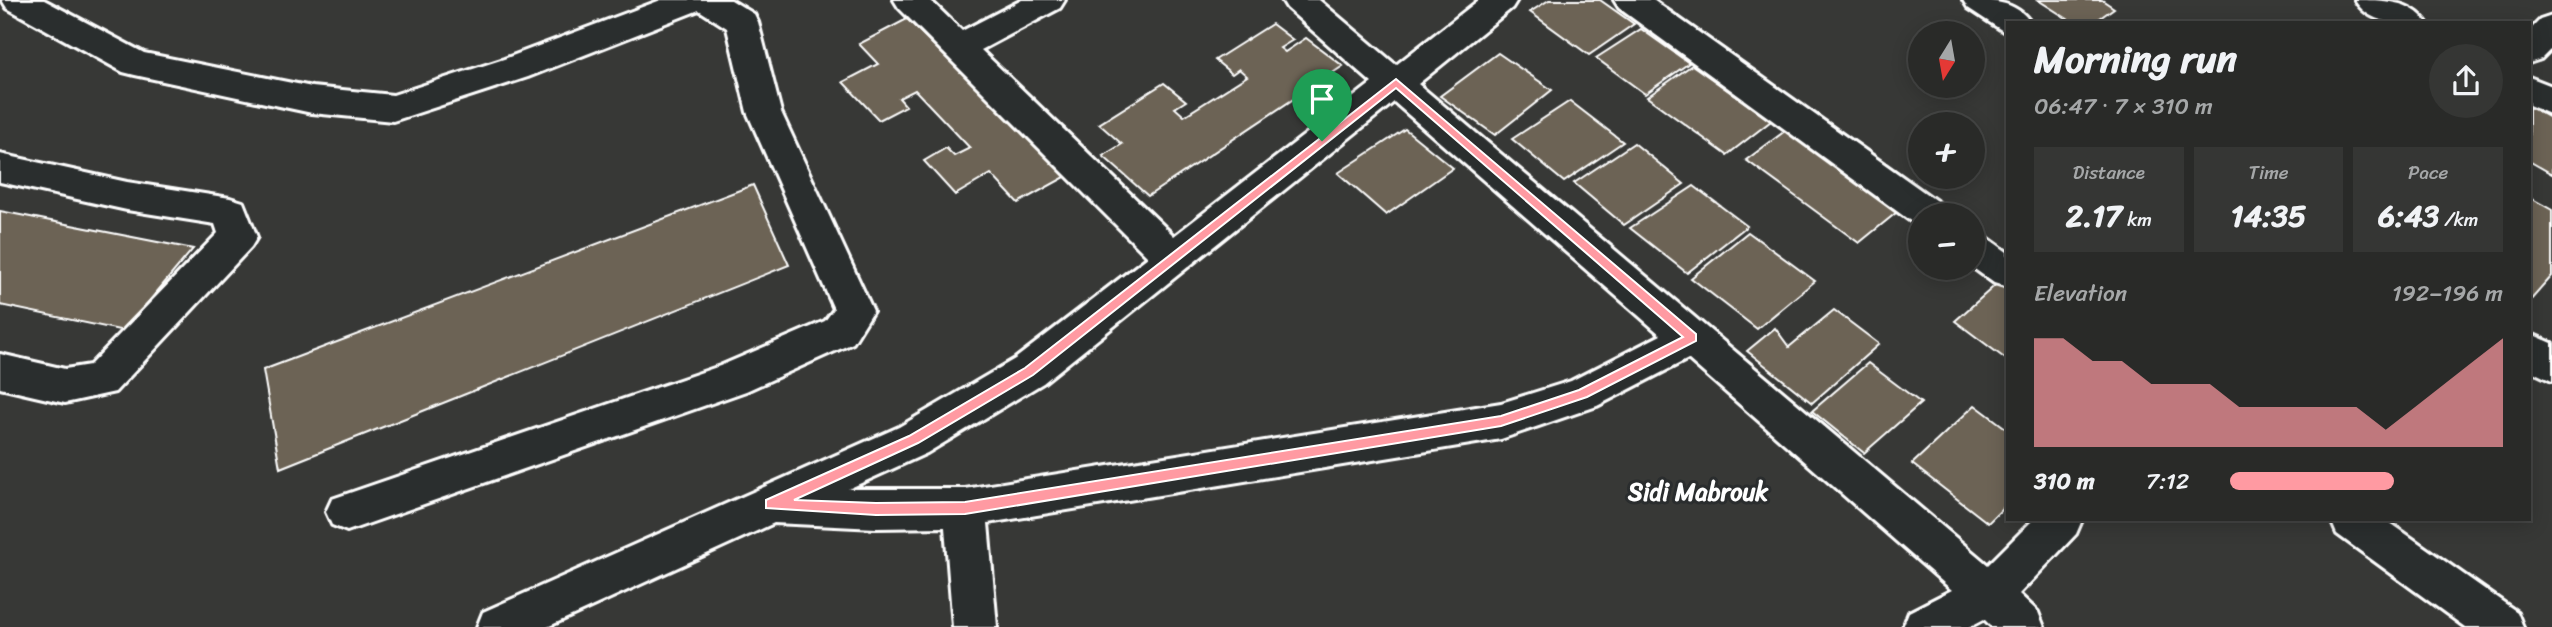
<!DOCTYPE html>
<meta charset="utf-8">
<style>
body{margin:0;font-family:Sriracha,sans-serif;background:#353634;color:#f1f3f6;height:100vh;display:flex;flex-direction:column;font-size:26px;white-space:nowrap}
*{box-sizing:border-box;margin:0}
p{font-size:23px;color:#a5a7a8}
.icon{flex:none;width:38px;height:38px;fill:none;stroke:currentColor;stroke-width:2;stroke-linecap:round;stroke-linejoin:round}
.map{position:relative;flex:1;overflow:hidden}
.sheet{position:absolute;left:2006px;top:21px;width:525px;height:500px;display:flex;flex-direction:column;background:#292a28;border-radius:0px;box-shadow:0 4px 18px #0003,0 0 0 2px #454645}
.sheet>*{flex:none}
.needle{width:46px;rotate:191deg}
.buttons{position:absolute;left:1908px;top:21px;display:grid;gap:14px}
.buttons a{display:grid;place-items:center;width:77px;height:77px;border-radius:50%;background:#292a28;box-shadow:0 4px 18px #0003,0 0 0 2px #454645;font-size:35px}
.pin{position:absolute;display:grid;place-items:center;width:60px;height:60px;color:#fff;margin:-72px -30px;border-radius:50% 50% 50% 0;rotate:-45deg;box-shadow:0 0 7px #0007}
.pin .icon{rotate:45deg}
.round{display:grid;place-items:center;flex:none;width:74px;height:74px;border-radius:37px;background:#353634}
.head{display:flex;align-items:center;justify-content:space-between;height:119px;padding:0 28px}
h1{font-size:38px;font-weight:700;line-height:52px}
.metrics{display:grid;grid-template-columns:repeat(3,1fr);gap:10px;height:119px;padding:7px 28px}
.metrics div{display:grid;align-content:center;border-radius:0px;background:#353634;text-align:center}
.metrics b{font-size:30px;font-weight:700}
.metrics small{font-size:19px;font-weight:400}
.metrics p{font-size:19px}
.chart{height:196px;padding:14px 28px}
.chart p{display:flex;justify-content:space-between}
.chart svg{width:100%;height:126px;margin-top:7px;fill:#ff9aa2;opacity:.7}
ul{padding:0 28px;list-style:none;font-size:23px}
li{display:grid;grid-template-columns:112px 84px 1fr;align-items:center;height:52px}
li i{height:18px;border-radius:9px;background:#ff9aa2}
.map>svg:first-child{display:block}
.building{fill:#6c6354;stroke:#fff;stroke-width:2}
.lines{fill:none;stroke-linecap:round;stroke-linejoin:round}
.minor-casing{stroke:#fff;stroke-width:6}
.minor{fill:#2a2d2e;fill-rule:evenodd}
.route{fill:#ff9aa2;stroke:#fff;stroke-width:2;fill-rule:evenodd}
.labels{text-anchor:middle;stroke-width:6;stroke-linejoin:round;paint-order:stroke}
.neighbourhood-label{font-size:24px;font-weight:bold;fill:#fff;stroke:#2a2d2e}
</style>
<div class="map">
<svg width="2552" height="627" viewBox="0 0 2552 627">
<rect width="100%" height="100%" fill="#373836"/>
<filter id="ink" filterUnits="userSpaceOnUse"><feTurbulence type="fractalNoise" baseFrequency=".0143" numOctaves="2"/><feDisplacementMap in="SourceGraphic" scale="14" xChannelSelector="R" yChannelSelector="G"/><feConvolveMatrix kernelMatrix="1 2 1 2 8 2 1 2 1" color-interpolation-filters="sRGB"/></filter>
<g filter="url(#ink)">
<g class="building">
<polygon points="1549,0 1600,0 1634,24 1589,55 1530,12"/>
<polygon points="2038,0 2102,0 2114,8 2093,23 2074,23"/>
<polygon points="907,19 1067,176 1018,203 991,174 955,195 924,161 946,148 954,156 970,148 915,90 899,98 906,106 879,120 843,82 878,64 859,44"/>
<polygon points="1272,24 1293,40 1280,48 1285,52 1306,38 1343,66 1148,196 1103,156 1122,144 1099,124 1164,83 1186,101 1175,108 1184,116 1247,76 1239,69 1232,74 1215,60"/>
<polygon points="1641,29 1689,63 1645,94 1596,58"/>
<polygon points="1498,53 1552,90 1495,135 1440,96"/>
<polygon points="1692,65 1771,121 1727,155 1647,97"/>
<polygon points="1570,101 1623,142 1564,182 1512,139"/>
<polygon points="2529,106 2552,119 2552,174 2529,161"/>
<polygon points="1789,128 1902,208 1859,243 1746,160"/>
<polygon points="1405,129 1453,168 1386,215 1338,173"/>
<polygon points="1634,143 1684,184 1624,225 1574,183"/>
<polygon points="753,185 789,265 280,468 263,370"/>
<polygon points="1694,186 1747,226 1687,273 1630,228"/>
<polygon points="2529,197 2552,210 2552,276 2529,302"/>
<polygon points="0,211 193,249 124,331 0,305"/>
<polygon points="1748,232 1815,281 1757,329 1691,278"/>
<polygon points="2000,281 2007,286 2007,360 1955,321"/>
<polygon points="1834,310 1879,344 1812,403 1747,351 1775,328 1789,347"/>
<polygon points="1868,363 1921,403 1864,453 1812,411"/>
<polygon points="1975,405 2007,429 2007,504 1988,523 1912,464"/>
</g>
<g class="lines">
<g class="minor-casing">
<g id="minor">
<polygon points="2,0 44,0 144,53 312,87 393,95 504,59 661,0 731,0 754,14 758,22 781,112 873,311 853,343 746,391 347,531 332,525 326,512 332,499 720,366 825,321 834,309 747,112 727,28 699,10 528,77 393,121 312,113 135,75 123,72 7,8"/>
<path d="M894,0h36l32,31 60,-31h43l-5,8 -79,42 193,186 198,-153 -85,-75 -5,-8h37l77,65 83,-65h38l-5,8 -94,76 570,481 45,-45h49l-6,14 -57,60 19,18 6,15h-52l-8,-8 -15,8h-66l6,-15 43,-22 -264,-231 -91,47 -96,33 -513,84 9,104h-44l-8,-100 -69,1 -102,-5 -227,104h-70l6,-15 416,-185 116,-68 133,-102 -249,-249zM1394,102l267,233 -90,46 -70,22 -536,86h-117l79,-36 116,-70z"/>
<polygon points="1614,0 1653,0 1942,205 1947,215 1920,215 1920,226 1916,225 1619,8"/>
<path d="M1963,0c26,0 53,0 68,23h-24v9l-4,-1 -35,-23z"/>
<path d="M2355,0c26,0 57,0 72,23 -26,0 -57,3 -72,-23z"/>
<polygon points="2552,16 2552,48 2541,59 2529,63 2529,31 2540,20"/>
<polygon points="2529,77 2552,86 2552,115 2529,105"/>
<polygon points="0,154 127,182 230,198 243,202 257,237 251,247 115,392 65,403 0,388 0,354 65,369 90,365 218,233 215,224 127,210 0,182"/>
<polygon points="1972,231 1985,236 2007,252 2007,287 1994,283 1972,267"/>
<polygon points="2529,333 2552,343 2552,381 2529,370"/>
<polygon points="2331,520 2386,520 2517,612 2523,627 2465,627 2337,534"/>
</g>
</g>
<use href="#minor" class="minor"/>
</g>
</g>
<path class="route" d="M1396,79l300,255v7l-109,56 -86,29 -536,88 -89,1 -110,-7v-8l143,-64 116,-68zM1396,88l287,249 -104,53 -78,26 -536,86 -89,1 -82,-3 124,-57 115,-68z"/>
<g class="labels">
<g class="neighbourhood-label">
<text x="1698" y="500">Sidi Mabrouk</text>
</g>
</g>
</svg>
<div class="buttons">
<a><svg class="needle" viewBox="-14 -14 28 28"><path d="M0-13l5 13h-10z" fill="#e53935"/><path d="M0 13l5-13h-10z" fill="#a5a7a8"/></svg></a>
<a>+</a>
<a>−</a>
</div>
<div class="pin" style="left:1322px;top:141px;background:#1e9e55"><svg class="icon" aria-label="arrive" viewBox="0 0 24 24"><path d="M6 21V4h12l-3 4 3 4H6"/></svg></div>
<section class="sheet">
<div class="head"><div><h1>Morning run</h1><p>06:47 · 7 × 310 m</p></div><a class="round"><svg class="icon" aria-label="share" viewBox="0 0 24 24"><path d="M12 15V3M7 8l5-5 5 5M5 13v7h14v-7"/></svg></a></div>
<div class="metrics">
<div><p>Distance</p><b>2.17<small> km</small></b></div>
<div><p>Time</p><b>14:35</b></div>
<div><p>Pace</p><b>6:43<small> /km</small></b></div>
</div>
<div class="chart"><p><span>Elevation</span>192–196 m</p>
<svg viewBox="0 0 160 44" preserveAspectRatio="none"><path d="M0 44V6L10 6L20 14L30 14L40 22L50 22L60 22L70 30L80 30L90 30L100 30L110 30L120 38L130 30L140 22L150 14L160 6V44z"/></svg>
</div>
<ul>
<li><b>310 m</b>7:12<i style="width:60%"></i></li>
</ul>
</section>
</div>
